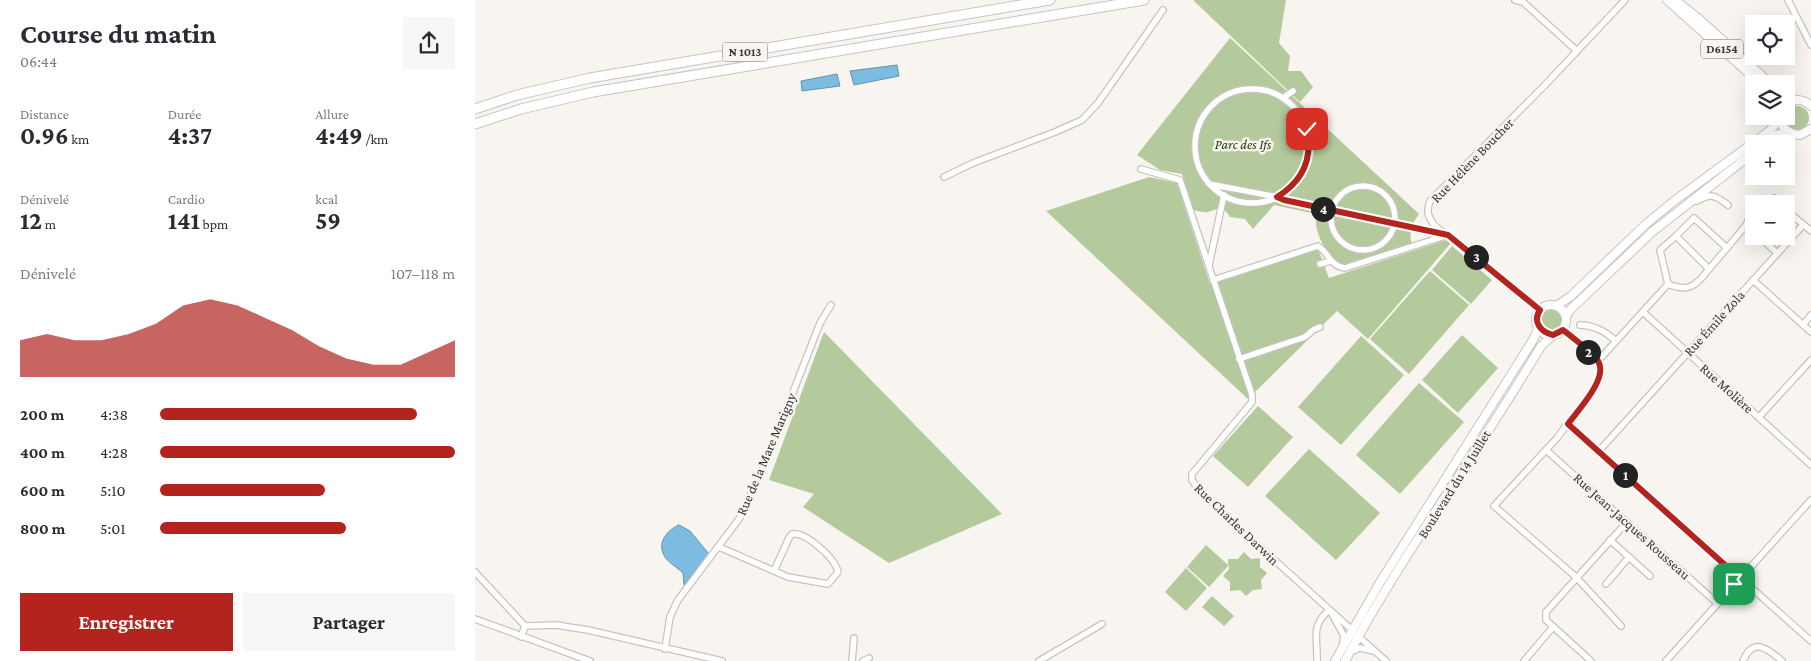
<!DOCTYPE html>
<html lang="fr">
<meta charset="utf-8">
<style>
body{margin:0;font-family:"Crimson Pro",serif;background:#f7f7f7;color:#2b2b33;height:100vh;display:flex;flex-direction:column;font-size:19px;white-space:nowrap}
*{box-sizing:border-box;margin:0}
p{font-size:16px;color:#7c7c81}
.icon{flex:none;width:28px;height:28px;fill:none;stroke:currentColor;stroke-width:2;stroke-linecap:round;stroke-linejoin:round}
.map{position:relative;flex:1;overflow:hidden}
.side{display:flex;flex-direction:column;background:#fff;width:475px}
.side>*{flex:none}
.controls{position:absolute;left:1270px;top:15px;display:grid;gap:10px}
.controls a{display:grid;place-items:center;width:50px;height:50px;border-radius:0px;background:#fff;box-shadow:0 5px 20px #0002;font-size:25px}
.pin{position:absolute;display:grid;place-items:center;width:42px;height:42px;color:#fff;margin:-21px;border-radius:10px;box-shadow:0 2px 8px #0006}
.km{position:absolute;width:25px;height:25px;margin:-12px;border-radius:50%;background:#222;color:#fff;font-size:14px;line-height:25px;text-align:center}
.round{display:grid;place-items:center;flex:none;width:52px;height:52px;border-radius:0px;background:#f7f7f7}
.head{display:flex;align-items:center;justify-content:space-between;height:85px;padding:0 20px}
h1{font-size:28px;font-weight:700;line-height:38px}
.figures{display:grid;grid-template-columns:repeat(3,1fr);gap:8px;height:85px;padding:5px 20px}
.figures div{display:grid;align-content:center}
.figures b{font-size:25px;font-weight:700}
.figures small{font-size:14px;font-weight:400}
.figures p{font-size:14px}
.chart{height:140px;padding:10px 20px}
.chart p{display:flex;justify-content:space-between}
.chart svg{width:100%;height:90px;margin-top:5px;fill:#b3241e;opacity:.7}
.action{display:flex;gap:10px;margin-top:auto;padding:10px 20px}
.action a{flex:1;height:58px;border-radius:0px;background:#b3241e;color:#fff;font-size:20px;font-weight:700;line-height:58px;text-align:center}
.action a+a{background:#f7f7f7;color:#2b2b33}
ul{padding:0 20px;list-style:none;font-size:16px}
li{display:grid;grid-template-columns:80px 60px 1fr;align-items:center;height:38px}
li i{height:12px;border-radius:6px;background:#b3241e}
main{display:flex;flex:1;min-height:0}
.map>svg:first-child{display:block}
.green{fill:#b4ca9c}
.water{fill:#7dbbe1;stroke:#6893ad}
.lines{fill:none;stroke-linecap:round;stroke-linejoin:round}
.minor-casing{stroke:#c8c3bf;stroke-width:8}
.major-casing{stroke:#c8c3bf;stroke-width:10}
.highway-casing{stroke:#c8c3bf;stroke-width:11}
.minor{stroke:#fff;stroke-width:5.5}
.major{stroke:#fff;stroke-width:8}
.highway{stroke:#fff;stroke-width:9}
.route-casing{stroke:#fff;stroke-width:10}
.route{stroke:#b3241e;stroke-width:6}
.labels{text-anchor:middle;stroke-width:5;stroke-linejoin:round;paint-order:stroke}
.shield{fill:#f8f4f0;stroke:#726f6c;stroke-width:1}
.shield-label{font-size:12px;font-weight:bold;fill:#383634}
.park-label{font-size:14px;font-style:italic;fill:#283f00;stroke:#f8f4f0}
.street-label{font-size:14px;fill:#383634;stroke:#f8f4f0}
</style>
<main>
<section class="side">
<div class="head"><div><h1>Course du matin</h1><p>06:44</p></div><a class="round"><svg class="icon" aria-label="share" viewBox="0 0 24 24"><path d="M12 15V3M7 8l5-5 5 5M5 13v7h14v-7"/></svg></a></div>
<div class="figures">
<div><p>Distance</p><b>0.96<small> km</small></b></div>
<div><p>Durée</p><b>4:37</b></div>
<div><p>Allure</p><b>4:49<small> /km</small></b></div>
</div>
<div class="figures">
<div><p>Dénivelé</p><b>12<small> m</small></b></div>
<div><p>Cardio</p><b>141<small> bpm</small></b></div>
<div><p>kcal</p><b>59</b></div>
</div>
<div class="chart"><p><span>Dénivelé</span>107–118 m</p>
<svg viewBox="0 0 160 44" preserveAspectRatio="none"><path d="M0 44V26L10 23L20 26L30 26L40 23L50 18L60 9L70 6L80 9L90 15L100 21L110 29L120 35L130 38L140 38L150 32L160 26V44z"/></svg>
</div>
<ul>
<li><b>200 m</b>4:38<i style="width:87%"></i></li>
<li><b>400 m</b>4:28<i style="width:100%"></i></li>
<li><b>600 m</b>5:10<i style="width:56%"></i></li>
<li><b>800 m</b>5:01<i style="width:63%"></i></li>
</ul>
<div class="action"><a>Enregistrer</a><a>Partager</a></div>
</section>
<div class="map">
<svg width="1336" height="661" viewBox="0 0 1336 661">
<rect width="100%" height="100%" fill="#f8f4f0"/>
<g class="green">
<polygon points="718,0 811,0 804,43 815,56 813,71 826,71 838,87 825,102"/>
<path d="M755,38l189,176c-7,10 -11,18 -7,30l-65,20h-11c-11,-16 -22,-29 -20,-50l-42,-9 -21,24 -8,-10 -15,-2c-8,-13 -11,-8 -22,-5 -4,1 -10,-1 -14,-2l-12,-36 -22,-4 -23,-15z"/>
<circle cx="1322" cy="118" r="12"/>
<polygon points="674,177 702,183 735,284 843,249 854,278 971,240 976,243 893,339 862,311 773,399 571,211"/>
<polygon points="977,246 1017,280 996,304 957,270"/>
<polygon points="955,271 994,305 934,374 895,339"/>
<circle cx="1076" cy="321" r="11"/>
<polygon points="349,332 527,514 414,563 328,507 339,494 294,480"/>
<polygon points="987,335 1023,368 983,413 947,380"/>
<polygon points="886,336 929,375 866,445 823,407"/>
<polygon points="944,383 989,422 925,494 881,455"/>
<polygon points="783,406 818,437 773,487 738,456"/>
<polygon points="834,449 905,513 861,560 790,496"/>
<polygon points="731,545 753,565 753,559 763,559 769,552 776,559 785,558 785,567 792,573 786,580 787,589 778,590 771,596 765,590 755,591 755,582 748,576 754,569 754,565 734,587 712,567"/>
<polygon points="711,568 732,588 711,611 690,592"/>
<polygon points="737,596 759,616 749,626 727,607"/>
</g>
<g class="water">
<polygon points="422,65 424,76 379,85 375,71"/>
<polygon points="362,74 365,86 327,91 326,81"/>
<path d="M204,525l11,6 19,23 -25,31 -1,-12c-5,-5 -14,-10 -18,-16 -9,-14 2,-27 14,-32z"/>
</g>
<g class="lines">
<g class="minor-casing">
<g id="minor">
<polyline points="1040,0 1048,2 1102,51"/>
<polyline points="1313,0 1336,45"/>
<circle cx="777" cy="146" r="57"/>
<polyline points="808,98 818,91"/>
<polyline points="666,169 705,180 777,395 777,402 717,474 717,480 721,486 744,510 877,630"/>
<polyline points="469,177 498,163 580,132 607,120 623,103 688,10"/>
<polyline points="734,184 802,197 809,200 971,236"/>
<circle cx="888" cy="218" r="32"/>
<path d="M1222,201c14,-8 18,-6 31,4"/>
<polyline points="1293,204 1299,198 1305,204"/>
<polyline points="1311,210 1336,231"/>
<polyline points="1272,224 1273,220 1279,215"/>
<polyline points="1201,236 1219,218 1252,248 1234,269"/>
<polyline points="1284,236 1302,253"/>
<polyline points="1252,248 1272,224 1279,231"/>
<polyline points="845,264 855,261"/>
<polyline points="734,265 749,195"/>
<path d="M738,280l105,-34c11,7 12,20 27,22l103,-33"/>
<polyline points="1278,280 1336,332"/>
<path d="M1065,310l-106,-85c-6,-9 -8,-13 -4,-24l115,-116 80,-85"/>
<polyline points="1168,312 1336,465"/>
<path d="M1105,325c14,0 26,7 36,16"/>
<polyline points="1328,325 1336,315"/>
<polyline points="1088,329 1123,361"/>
<polyline points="764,359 830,337 838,330 845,327"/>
<polyline points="1284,417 1336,360"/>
<polyline points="1093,424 1336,641"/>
<polyline points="1071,450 1242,603"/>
<polyline points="1124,451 1328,225"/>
<polyline points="1135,540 1175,576"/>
<path d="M244,547l69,30 40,7 10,-12c-3,-14 -32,-40 -46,-38l-3,4 -15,33"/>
<polyline points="0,572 50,626"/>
<polyline points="1131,584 1154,557"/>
<polyline points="857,614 869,636 867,647"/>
<polyline points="0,619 115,661"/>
<path d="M1146,626l-45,-49 -82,-71 63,-68 42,-57 2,-11 -3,-9 70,-77 -8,-34 16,-14 33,33c-12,16 -20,24 -41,15"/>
<polyline points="883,636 911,661"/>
<polyline points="46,637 50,626 81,625 113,630 247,661"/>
<polyline points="190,649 195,617 203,600 264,519 290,464 345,323 356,305"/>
<polyline points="875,652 885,648 899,651"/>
<polyline points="377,661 379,638"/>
<polyline points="388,661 394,658"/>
<polyline points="564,661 627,624"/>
<path d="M842,661c1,-23 -7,-34 12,-51"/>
<polyline points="1049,661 1078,627"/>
<polyline points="1116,661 1071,620 1071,612 1152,522"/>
<polyline points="1191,661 1336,500"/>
<path d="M1268,661c10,-24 24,-13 39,0"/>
</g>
</g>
<g class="major-casing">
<g id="major">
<polyline points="1192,0 1286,84"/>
<polyline points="1200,0 1224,19 1296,84"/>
<path d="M1311,104c9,-6 18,-5 25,2"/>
<path d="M1305,116c1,12 8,18 20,19l11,-6"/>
<polyline points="1290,144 1301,135 1313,132"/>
<circle cx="1076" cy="320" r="15"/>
<polyline points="1081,306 1095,297 1171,224 1199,201 1293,132 1300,125 1305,117"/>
<polyline points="1091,317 1094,311 1177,232 1279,152"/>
<polyline points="860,661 904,584 1058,340 1064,327"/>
<path d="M870,661c58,-109 134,-209 196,-315l12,-11"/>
</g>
</g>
<g class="highway-casing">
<g id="highway">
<polyline points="0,109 42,95 115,78 575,0"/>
<polyline points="0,124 46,109 118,92 669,0"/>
</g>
</g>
<use href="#minor" class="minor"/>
<use href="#major" class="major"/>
<use href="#highway" class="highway"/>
</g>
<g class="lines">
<g class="route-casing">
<path id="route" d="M832,129c6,29 -4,52 -30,68l7,3 164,35 92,75c-8,12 1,22 13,25l10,-5c9,7 29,22 35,31 11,17 -20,49 -30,63l167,150 5,5 -6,5"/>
</g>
<use href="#route" class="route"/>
</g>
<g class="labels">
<g class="shield">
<rect x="1226" y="39.5" width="42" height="19" rx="4"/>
<rect x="247.5" y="42.5" width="45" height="19" rx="4"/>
</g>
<g class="shield-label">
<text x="1247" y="53">D6154</text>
<text x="270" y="56">N 1013</text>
</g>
<g class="park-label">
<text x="768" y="149">Parc des Ifs</text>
</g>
<g class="street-label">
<text transform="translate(997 160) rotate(-46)" y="5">Rue Hélène Boucher</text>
<text transform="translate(1239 323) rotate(-48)" y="5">Rue Émile Zola</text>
<text transform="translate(1252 388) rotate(42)" y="5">Rue Molière</text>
<text transform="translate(291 454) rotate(-67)" y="5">Rue de la Mare Marigny</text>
<text transform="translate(979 484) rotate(-58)" y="5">Boulevard du 14 Juillet</text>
<text transform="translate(762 524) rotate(44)" y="5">Rue Charles Darwin</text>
<text transform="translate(1157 526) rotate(42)" y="5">Rue Jean-Jacques Rousseau</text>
</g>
</g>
</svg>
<div class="controls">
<a><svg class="icon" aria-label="locate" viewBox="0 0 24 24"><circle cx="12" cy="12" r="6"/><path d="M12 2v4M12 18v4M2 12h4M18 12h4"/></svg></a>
<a><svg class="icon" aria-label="layers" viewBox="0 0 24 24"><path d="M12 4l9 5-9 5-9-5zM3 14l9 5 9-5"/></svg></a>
<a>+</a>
<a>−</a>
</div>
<div class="pin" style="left:1259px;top:584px;background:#1e9e55"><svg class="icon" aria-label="arrive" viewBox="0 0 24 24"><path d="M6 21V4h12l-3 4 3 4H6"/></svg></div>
<div class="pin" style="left:832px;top:129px;background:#d93025"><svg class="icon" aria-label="check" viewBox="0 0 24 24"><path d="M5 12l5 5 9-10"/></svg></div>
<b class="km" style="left:1150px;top:475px">1</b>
<b class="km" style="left:1113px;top:352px">2</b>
<b class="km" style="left:1001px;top:257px">3</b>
<b class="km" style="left:848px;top:209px">4</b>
</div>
</main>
